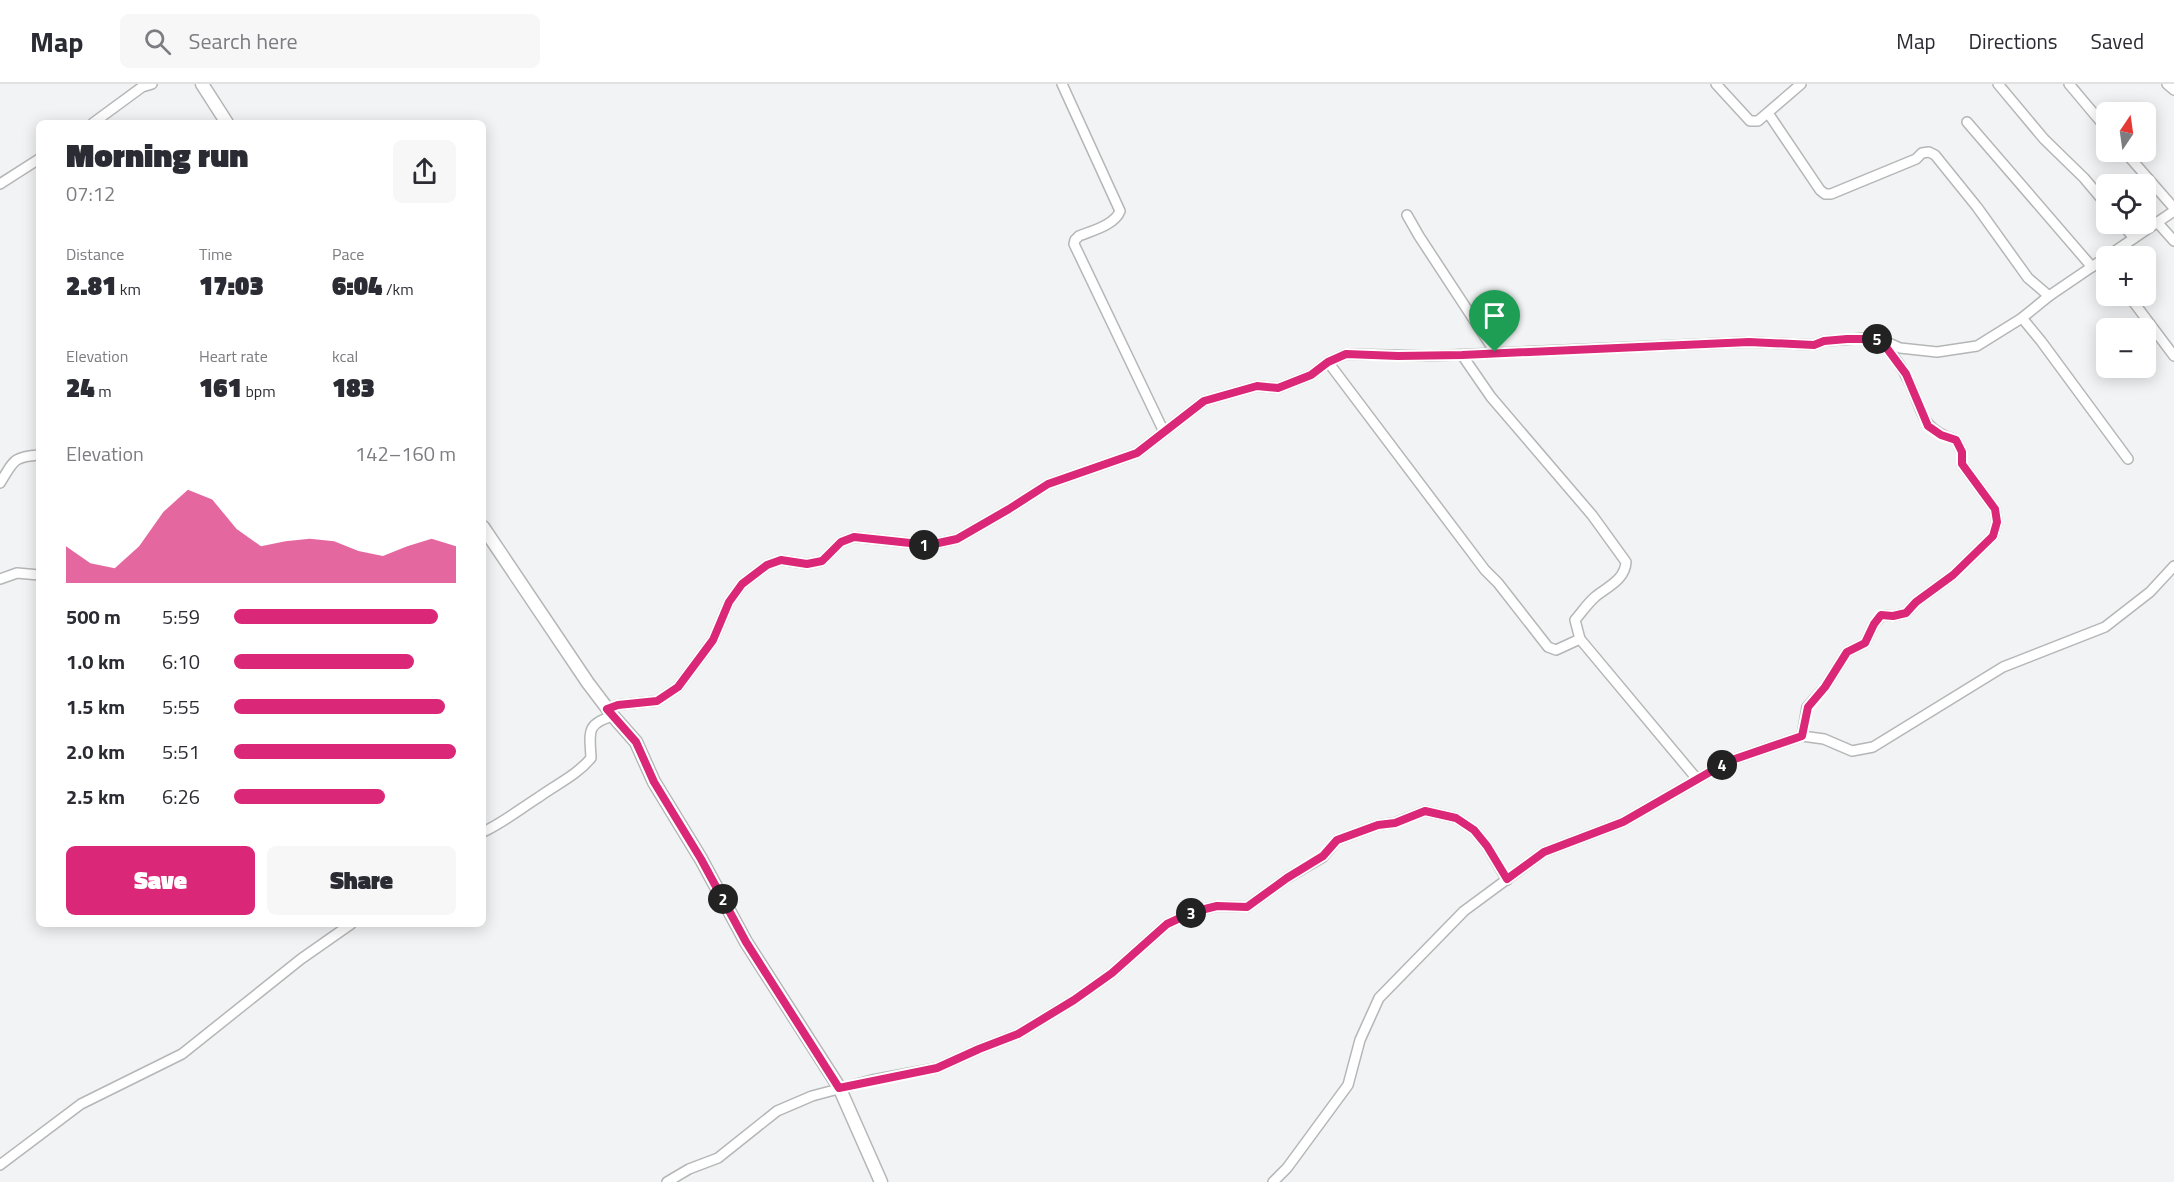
<!DOCTYPE html>
<meta charset="utf-8">
<style>
body{margin:0;font-family:"Titillium Web",sans-serif;background:#f7f7f7;color:#2b2b33;height:100vh;display:flex;flex-direction:column;font-size:22px;white-space:nowrap}
*{box-sizing:border-box;margin:0}
p{font-size:20px;color:#7c7c81}
.icon{flex:none;width:33px;height:33px;fill:none;stroke:currentColor;stroke-width:2;stroke-linecap:round;stroke-linejoin:round}
.map{position:relative;flex:1;overflow:hidden}
.drawer{position:absolute;left:36px;top:36px;width:450px;height:807px;display:flex;flex-direction:column;background:#fff;border-radius:9px;box-shadow:0 3px 15px #0003}
.drawer>*{flex:none}
.needle{width:39px;rotate:13deg}
.fabs{position:absolute;left:2096px;top:18px;display:grid;gap:12px}
.fabs a{display:grid;place-items:center;width:60px;height:60px;border-radius:9px;background:#fff;box-shadow:0 3px 15px #0003;font-size:30px}
.pin{position:absolute;display:grid;place-items:center;width:51px;height:51px;color:#fff;margin:-62px -26px;border-radius:50% 50% 50% 0;rotate:-45deg;box-shadow:0 0 6px #0007}
.pin .icon{rotate:45deg}
.km{position:absolute;width:30px;height:30px;margin:-15px;border-radius:50%;background:#222;color:#fff;font-size:16px;line-height:30px;text-align:center}
.round{display:grid;place-items:center;flex:none;width:63px;height:63px;border-radius:9px;background:#f7f7f7}
.summary{display:flex;align-items:center;justify-content:space-between;height:102px;padding:0 30px}
h1{font-size:33px;font-weight:800;line-height:45px}
.metrics{display:grid;grid-template-columns:repeat(3,1fr);gap:9px;height:102px;padding:6px 30px}
.metrics div{display:grid;align-content:center}
.metrics b{font-size:26px;font-weight:800}
.metrics small{font-size:16px;font-weight:400}
.metrics p{font-size:16px}
.chart{height:168px;padding:12px 30px}
.chart p{display:flex;justify-content:space-between}
.chart svg{width:100%;height:108px;margin-top:6px;fill:#db2777;opacity:.7}
.action{display:flex;gap:12px;margin-top:auto;padding:12px 30px}
.action a{flex:1;height:69px;border-radius:9px;background:#db2777;color:#fff;font-size:24px;font-weight:800;line-height:69px;text-align:center}
.action a+a{background:#f7f7f7;color:#2b2b33}
ul{padding:0 30px;list-style:none;font-size:20px}
li{display:grid;grid-template-columns:96px 72px 1fr;align-items:center;height:45px}
li i{height:15px;border-radius:8px;background:#db2777}
header{display:flex;align-items:center;gap:36px;box-sizing:border-box;height:84px;padding:0 30px;background:#fff;border-bottom:2px solid #e1e1e2}
header strong{font-size:28px}
nav{display:flex;gap:33px;margin-inline-start:auto;font-size:21px}
.search{width:420px;height:54px;background:#f7f7f7;display:flex;align-items:center;gap:15px;box-sizing:border-box;padding:0 21px;border-radius:9px;color:#7c7c81;font-size:22px}
.map>svg:first-child{display:block}
.lines{fill:none;stroke-linecap:round;stroke-linejoin:round}
.minor-casing{stroke:#b5b6b7;stroke-width:12}
.tertiary-casing{stroke:#b5b6b7;stroke-width:15}
.minor{stroke:#fff;stroke-width:9}
.tertiary{stroke:#fff;stroke-width:12}
.route-casing{stroke:#fff;stroke-width:12}
.route{stroke:#db2777;stroke-width:8}
</style>
<header>
<strong>Map</strong>
<div class="search"><svg class="icon" aria-label="search" viewBox="0 0 24 24"><circle cx="10" cy="10" r="6"/><path d="M15 15l6 6"/></svg>Search here</div>
<nav><a>Map</a><a>Directions</a><a>Saved</a></nav>
</header>
<div class="map">
<svg width="2174" height="1098" viewBox="0 0 2174 1098">
<rect width="100%" height="100%" fill="#f2f3f4"/>
<g class="lines">
<g class="minor-casing">
<g id="minor">
<path d="M1062,0l58,127c-5,14 -29,20 -41,25l-4,4 -1,4 90,188"/>
<polyline points="1716,0 1750,37 1758,37 1801,0"/>
<polyline points="1998,0 2044,55 2084,94 2106,120"/>
<polyline points="2069,0 2106,44"/>
<polyline points="2167,0 2174,6"/>
<polyline points="1768,29 1820,106 1825,110 1831,110 1916,75 1922,69 1929,68 1935,71 1977,123 2028,194 2049,212"/>
<polyline points="1967,38 2092,183"/>
<polyline points="93,39 142,3 152,0"/>
<polyline points="2125,68 2174,124"/>
<polyline points="0,100 39,75"/>
<polyline points="1407,131 1419,152 1495,268"/>
<polyline points="2157,138 2174,157"/>
<polyline points="2122,140 2134,154"/>
<polyline points="2129,212 2174,272"/>
<polyline points="2022,234 2041,257 2128,375"/>
<path d="M1462,271l29,42 101,118 34,47c-1,18 -19,25 -31,35 -8,7 -13,15 -20,23l5,19 117,140"/>
<polyline points="1328,278 1485,486 1498,499 1548,563 1556,566 1580,555"/>
<path d="M0,399c14,-22 12,-26 39,-28"/>
<polyline points="0,495 17,489 39,491"/>
<polyline points="607,625 618,621 657,617 678,603 713,556 729,518 742,500 767,481 781,476 807,480 822,477 841,458 854,453 929,461 957,455 1009,425 1048,400 1137,369 1204,317 1257,302 1278,304 1311,291 1328,278 1346,270 1429,272 1749,258 1814,261 1824,257 1868,254 1880,255 1900,264 1937,268 1977,262 2022,234 2049,212 2174,127"/>
<path d="M1802,652l5,-29 18,-20 22,-35 18,-9 9,-19 8,-9 11,1 13,-3 10,-11 37,-27 40,-39 4,-14 -2,-13 -33,-45v-12l-6,-12c-40,-12 -32,-33 -50,-64 -6,-13 -16,-24 -25,-35"/>
<path d="M483,748c21,-10 37,-23 56,-35 18,-13 38,-22 52,-39 -1,-25 -6,-34 22,-42"/>
<polyline points="0,1081 81,1020 182,970 301,875 351,840"/>
<polyline points="667,1098 689,1085 718,1074 777,1027 812,1012 872,996 937,984 979,965 1018,950 1074,916 1112,889 1167,840 1193,828 1217,822 1247,823 1287,794 1323,773 1337,756 1378,741 1394,739 1425,727 1456,734 1474,746 1487,762 1507,796"/>
<polyline points="1273,1098 1287,1084 1348,1001 1360,956 1379,914 1464,827 1544,768 1623,738 1729,677 1802,652 1824,655 1852,667 1873,663 2003,583 2105,543 2150,508 2174,482"/>
</g>
</g>
<g class="tertiary-casing">
<g id="tertiary">
<polyline points="202,0 227,39"/>
<polyline points="483,443 588,599 613,632 636,658 654,698 701,775 746,858 839,1003 881,1098"/>
</g>
</g>
<use href="#minor" class="minor"/>
<use href="#tertiary" class="tertiary"/>
</g>
<g class="lines">
<g class="route-casing">
<polygon id="route" points="1847,255 1880,255 1906,290 1928,342 1941,351 1956,356 1962,368 1962,380 1995,425 1997,438 1993,452 1953,491 1916,518 1906,529 1893,532 1881,531 1874,540 1865,559 1847,568 1825,603 1808,623 1802,652 1729,677 1623,738 1544,768 1507,795 1487,762 1474,746 1456,734 1425,727 1395,739 1378,741 1337,756 1323,772 1287,794 1247,823 1217,822 1193,828 1167,840 1112,889 1074,916 1018,950 979,965 937,984 839,1004 746,858 701,775 654,698 636,658 607,625 618,621 657,617 678,603 713,556 729,518 742,500 767,481 781,476 807,480 822,477 841,458 854,453 929,461 957,455 1009,425 1048,400 1137,369 1204,317 1257,302 1278,304 1311,291 1328,278 1346,270 1398,272 1462,271 1749,258 1814,261 1824,257"/>
</g>
<use href="#route" class="route"/>
</g>
</svg>
<div class="fabs">
<a><svg class="needle" viewBox="-14 -14 28 28"><path d="M0-13l5 13h-10z" fill="#e53935"/><path d="M0 13l5-13h-10z" fill="#7c7c81"/></svg></a>
<a><svg class="icon" aria-label="locate" viewBox="0 0 24 24"><circle cx="12" cy="12" r="6"/><path d="M12 2v4M12 18v4M2 12h4M18 12h4"/></svg></a>
<a>+</a>
<a>−</a>
</div>
<div class="pin" style="left:1495px;top:268px;background:#1e9e55"><svg class="icon" aria-label="arrive" viewBox="0 0 24 24"><path d="M6 21V4h12l-3 4 3 4H6"/></svg></div>
<b class="km" style="left:924px;top:461px">1</b>
<b class="km" style="left:723px;top:815px">2</b>
<b class="km" style="left:1191px;top:829px">3</b>
<b class="km" style="left:1722px;top:681px">4</b>
<b class="km" style="left:1877px;top:255px">5</b>
<section class="drawer">
<div class="summary"><div><h1>Morning run</h1><p>07:12</p></div><a class="round"><svg class="icon" aria-label="share" viewBox="0 0 24 24"><path d="M12 15V3M7 8l5-5 5 5M5 13v7h14v-7"/></svg></a></div>
<div class="metrics">
<div><p>Distance</p><b>2.81<small> km</small></b></div>
<div><p>Time</p><b>17:03</b></div>
<div><p>Pace</p><b>6:04<small> /km</small></b></div>
</div>
<div class="metrics">
<div><p>Elevation</p><b>24<small> m</small></b></div>
<div><p>Heart rate</p><b>161<small> bpm</small></b></div>
<div><p>kcal</p><b>183</b></div>
</div>
<div class="chart"><p><span>Elevation</span>142–160 m</p>
<svg viewBox="0 0 160 44" preserveAspectRatio="none"><path d="M0 44V29L10 36L20 38L30 29L40 15L50 6L60 10L70 22L80 29L90 27L100 26L110 27L120 31L130 33L140 29L150 26L160 29V44z"/></svg>
</div>
<ul>
<li><b>500 m</b>5:59<i style="width:92%"></i></li>
<li><b>1.0 km</b>6:10<i style="width:81%"></i></li>
<li><b>1.5 km</b>5:55<i style="width:95%"></i></li>
<li><b>2.0 km</b>5:51<i style="width:100%"></i></li>
<li><b>2.5 km</b>6:26<i style="width:68%"></i></li>
</ul>
<div class="action"><a>Save</a><a>Share</a></div>
</section>
</div>
